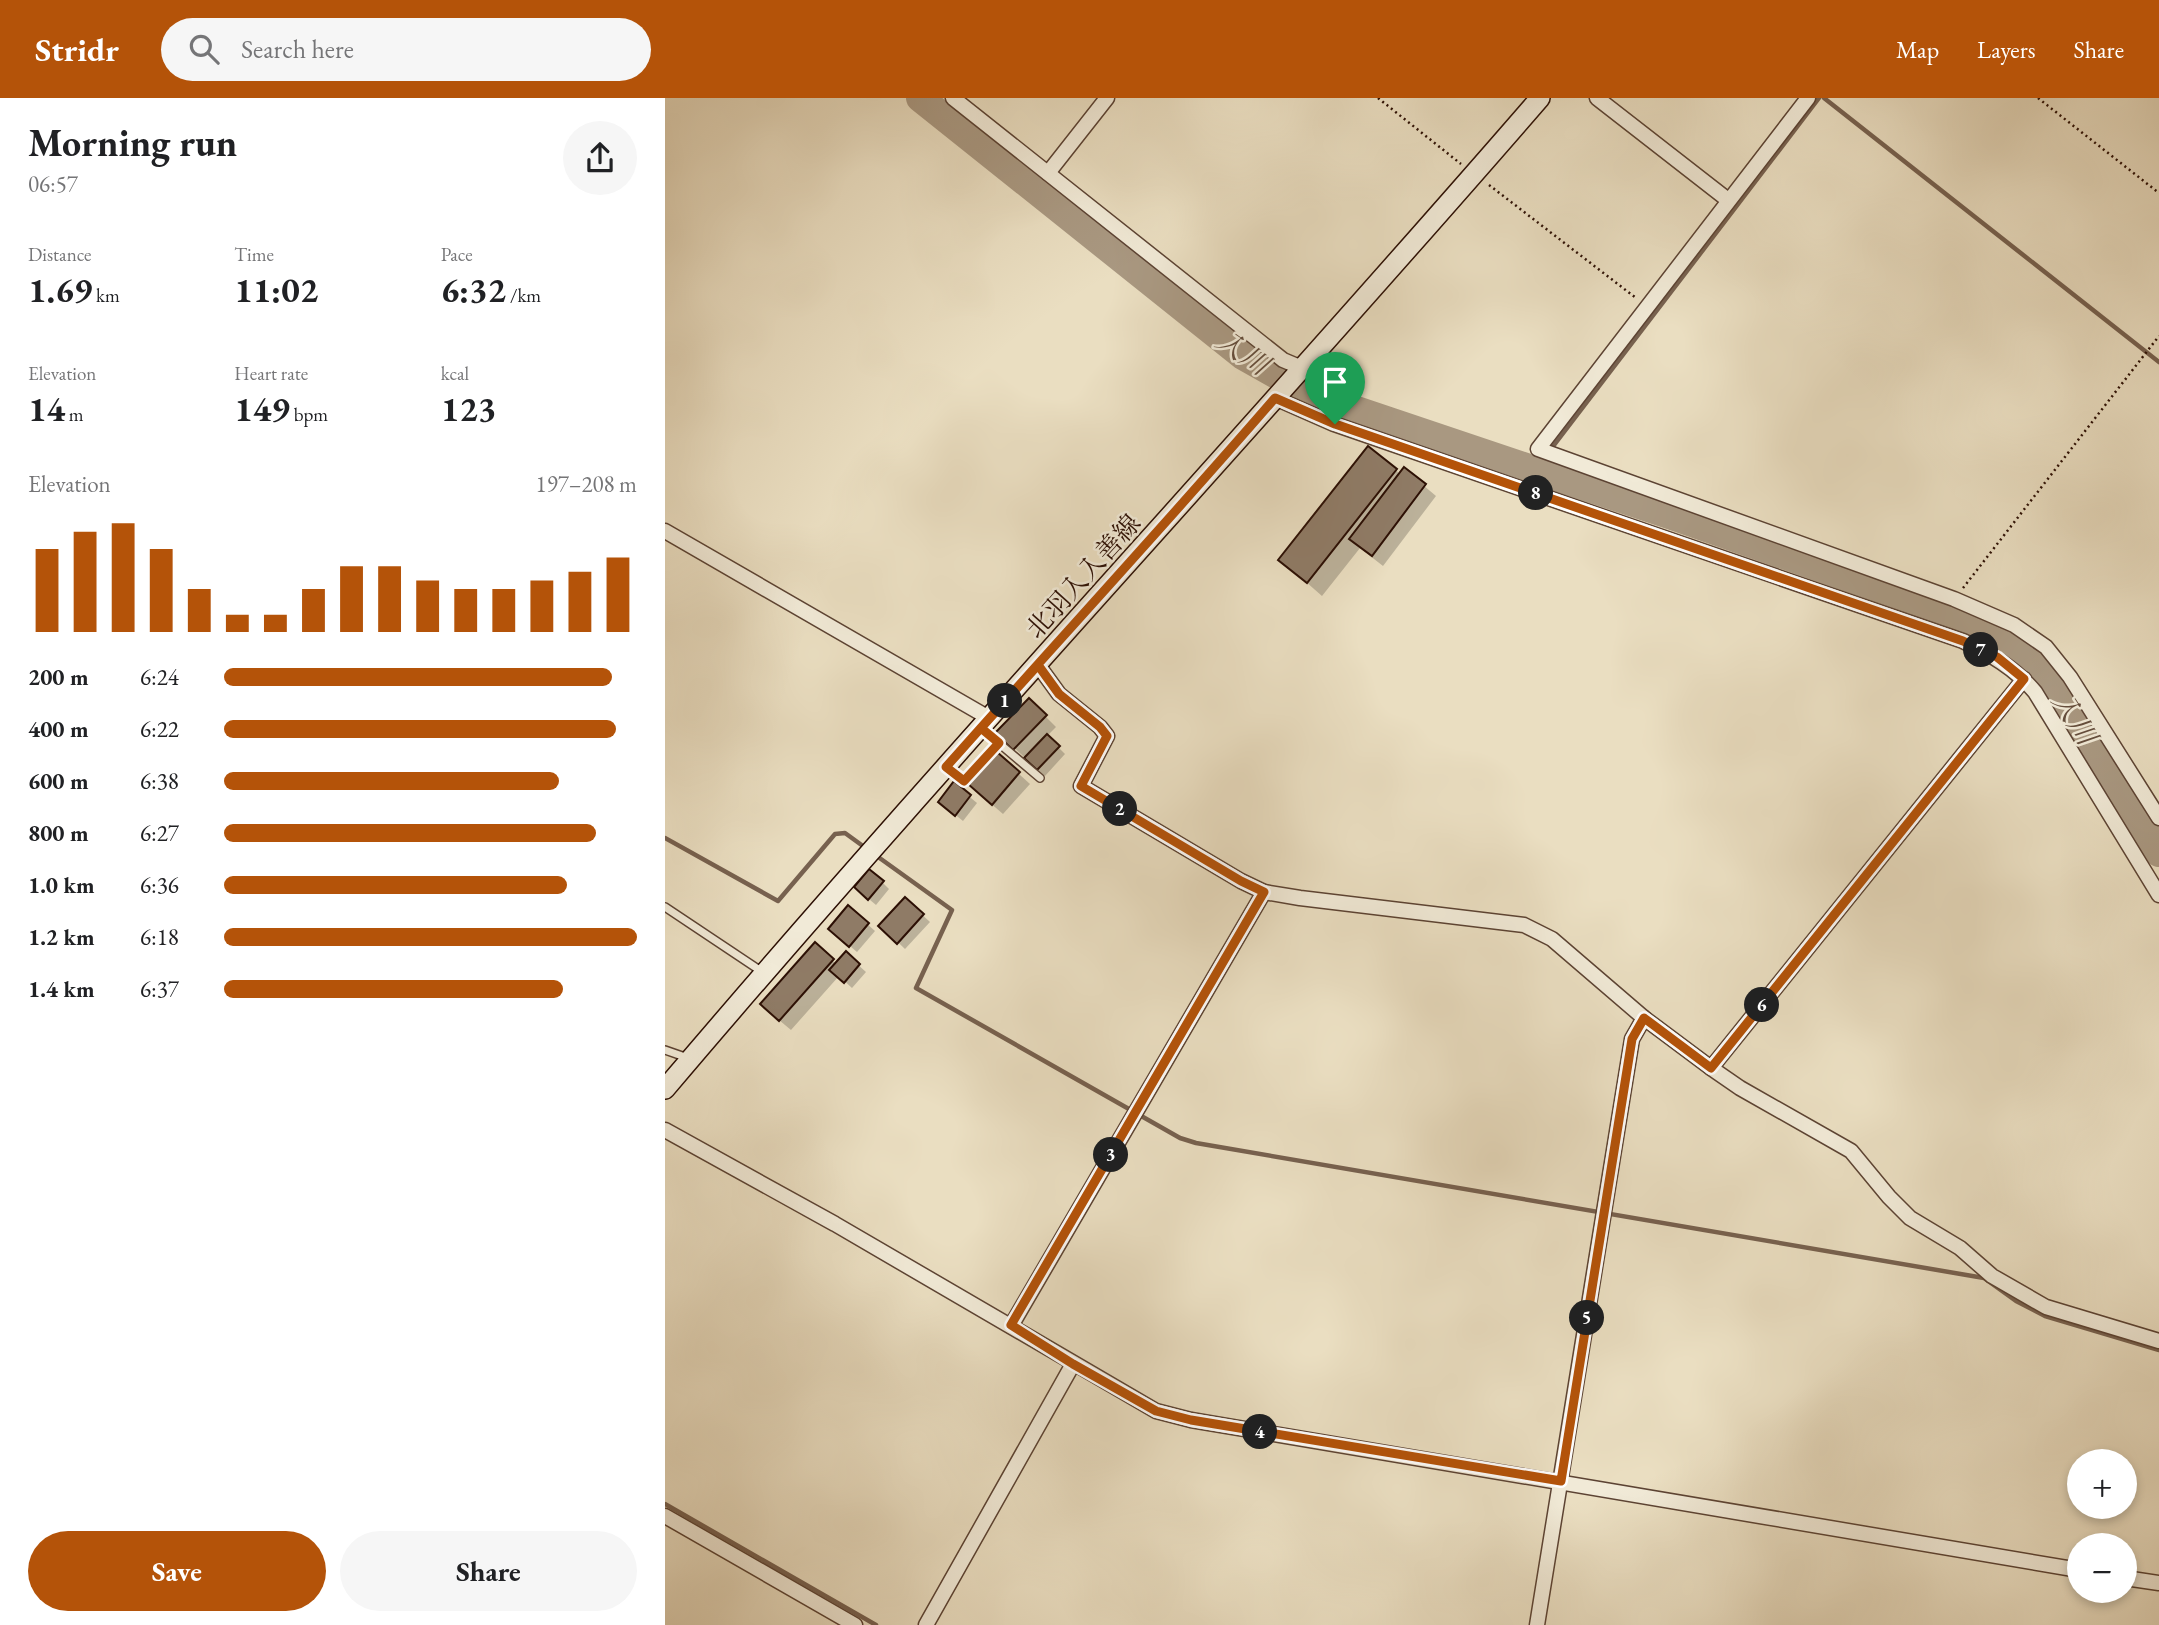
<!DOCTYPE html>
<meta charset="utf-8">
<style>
body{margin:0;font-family:"EB Garamond","Noto Serif JP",serif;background:#f6f6f6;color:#202124;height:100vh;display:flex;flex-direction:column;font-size:26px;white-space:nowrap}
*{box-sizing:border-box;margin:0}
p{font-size:23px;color:#757577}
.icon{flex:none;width:38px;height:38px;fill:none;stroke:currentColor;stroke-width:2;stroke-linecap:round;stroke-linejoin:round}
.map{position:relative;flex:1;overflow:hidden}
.sheet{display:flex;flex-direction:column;background:#fff;width:665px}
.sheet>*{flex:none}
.fabs{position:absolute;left:1402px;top:1351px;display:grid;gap:14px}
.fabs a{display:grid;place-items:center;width:70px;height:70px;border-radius:50%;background:#fff;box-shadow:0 4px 10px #0003;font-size:35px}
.pin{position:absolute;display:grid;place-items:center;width:60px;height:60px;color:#fff;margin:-72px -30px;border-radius:50% 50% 50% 0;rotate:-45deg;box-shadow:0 0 7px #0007}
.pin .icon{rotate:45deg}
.km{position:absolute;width:35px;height:35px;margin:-18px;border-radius:50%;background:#222;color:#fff;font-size:19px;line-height:35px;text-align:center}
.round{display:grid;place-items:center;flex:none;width:74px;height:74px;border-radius:37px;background:#f6f6f6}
.head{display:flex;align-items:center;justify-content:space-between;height:119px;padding:0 28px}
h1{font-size:38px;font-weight:700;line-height:52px}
.stats{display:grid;grid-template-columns:repeat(3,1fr);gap:10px;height:119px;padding:7px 28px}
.stats div{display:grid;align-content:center}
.stats b{font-size:35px;font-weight:700}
.stats small{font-size:19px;font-weight:400}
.stats p{font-size:19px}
.chart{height:196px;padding:14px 28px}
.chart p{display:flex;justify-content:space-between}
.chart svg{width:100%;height:126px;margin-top:7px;stroke:#b45309;stroke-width:6}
.action{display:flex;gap:14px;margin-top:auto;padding:14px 28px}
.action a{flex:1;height:80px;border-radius:42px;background:#b45309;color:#fff;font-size:28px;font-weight:700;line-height:80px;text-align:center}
.action a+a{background:#f6f6f6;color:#202124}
ul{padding:0 28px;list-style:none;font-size:23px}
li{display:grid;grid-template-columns:112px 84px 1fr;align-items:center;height:52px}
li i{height:18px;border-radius:9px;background:#b45309}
header{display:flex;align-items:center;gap:42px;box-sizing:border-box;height:98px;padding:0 35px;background:#b45309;color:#fff}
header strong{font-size:33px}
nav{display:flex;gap:38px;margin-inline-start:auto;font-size:24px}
.search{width:490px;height:63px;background:#f6f6f6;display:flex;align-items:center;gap:18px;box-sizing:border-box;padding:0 24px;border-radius:38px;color:#757577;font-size:26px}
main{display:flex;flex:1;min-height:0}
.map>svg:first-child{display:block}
.shadow{fill:#0003}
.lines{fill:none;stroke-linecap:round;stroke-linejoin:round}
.stream{stroke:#77614f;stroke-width:4.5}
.river{stroke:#a99881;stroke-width:28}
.building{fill:#8f7b66;stroke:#2c0f04;stroke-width:2}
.service-casing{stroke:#5c4333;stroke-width:10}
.minor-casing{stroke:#5c4333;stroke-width:17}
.secondary-casing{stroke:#2c0f04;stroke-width:22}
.path{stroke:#2c0f04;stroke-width:2.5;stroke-dasharray:2 3.5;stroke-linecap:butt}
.service{stroke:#f1ead7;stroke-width:7}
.minor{stroke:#f1ead7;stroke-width:14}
.secondary{stroke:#f1ead7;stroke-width:19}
.route-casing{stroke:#fff;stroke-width:14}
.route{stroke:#b45309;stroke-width:9}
.labels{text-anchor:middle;stroke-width:5;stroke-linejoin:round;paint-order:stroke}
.street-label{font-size:26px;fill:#2c0f04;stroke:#f1ead7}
.water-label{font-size:28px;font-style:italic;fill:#644d3c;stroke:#f1ead7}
</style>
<header>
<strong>Stridr</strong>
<div class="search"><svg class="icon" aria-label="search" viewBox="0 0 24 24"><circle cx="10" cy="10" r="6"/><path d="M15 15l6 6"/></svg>Search here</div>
<nav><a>Map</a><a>Layers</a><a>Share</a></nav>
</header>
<main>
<section class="sheet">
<div class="head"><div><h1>Morning run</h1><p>06:57</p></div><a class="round"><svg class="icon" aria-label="share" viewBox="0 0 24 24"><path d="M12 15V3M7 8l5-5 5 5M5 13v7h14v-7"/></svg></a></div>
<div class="stats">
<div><p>Distance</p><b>1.69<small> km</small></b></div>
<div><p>Time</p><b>11:02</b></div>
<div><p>Pace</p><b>6:32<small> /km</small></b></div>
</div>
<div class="stats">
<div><p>Elevation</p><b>14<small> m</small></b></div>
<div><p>Heart rate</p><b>149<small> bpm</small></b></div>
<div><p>kcal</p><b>123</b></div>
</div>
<div class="chart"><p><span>Elevation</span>197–208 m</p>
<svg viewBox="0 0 160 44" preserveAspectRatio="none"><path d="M5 44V15M15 44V9M25 44V6M35 44V15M45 44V29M55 44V38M65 44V38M75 44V29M85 44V21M95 44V21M105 44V26M115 44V29M125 44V29M135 44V26M145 44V23M155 44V18"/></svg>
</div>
<ul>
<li><b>200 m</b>6:24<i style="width:94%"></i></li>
<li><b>400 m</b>6:22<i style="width:95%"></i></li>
<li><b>600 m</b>6:38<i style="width:81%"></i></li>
<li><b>800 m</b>6:27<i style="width:90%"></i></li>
<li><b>1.0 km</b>6:36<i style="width:83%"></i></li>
<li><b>1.2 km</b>6:18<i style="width:100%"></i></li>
<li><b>1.4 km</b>6:37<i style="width:82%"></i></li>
</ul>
<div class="action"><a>Save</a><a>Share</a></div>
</section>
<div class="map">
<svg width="1494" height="1527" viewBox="0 0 1494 1527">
<rect width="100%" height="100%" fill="#eadec1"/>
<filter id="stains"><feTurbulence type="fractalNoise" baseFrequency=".00286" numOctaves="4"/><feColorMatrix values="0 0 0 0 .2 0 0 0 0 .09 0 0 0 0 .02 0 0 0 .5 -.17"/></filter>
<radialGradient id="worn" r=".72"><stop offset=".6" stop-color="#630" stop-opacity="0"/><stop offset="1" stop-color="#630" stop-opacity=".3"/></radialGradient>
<g class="shadow">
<polygon points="739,371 771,398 718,468 695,450 657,498 616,462 731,372 735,377"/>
<polygon points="364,602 391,629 382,638 400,656 380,678 333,635"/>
<polygon points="332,656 365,686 338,716 316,697"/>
<polygon points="289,686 312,705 298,723 282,710"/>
<polygon points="218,785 224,791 211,807 198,796"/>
<polygon points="240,801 265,824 240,851 216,828"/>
<polygon points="183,809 210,833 192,854 172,837"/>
<polygon points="150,847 171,866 181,856 201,874 187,890 174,878 126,932 108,917"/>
</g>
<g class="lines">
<g class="stream">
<polyline points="1159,0 1494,264"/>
<polyline points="870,372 1154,0"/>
<polyline points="0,740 113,803 170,736 180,735 202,751"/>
<polyline points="209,756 287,812 251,890 515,1040 531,1045 1319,1180 1351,1203 1380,1218 1494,1252"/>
<polyline points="0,1406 211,1527"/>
</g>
<polyline class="river" points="255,0 578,258 647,297 1007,418 1312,525 1352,548 1390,588 1494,755"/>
</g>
<g class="building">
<polygon points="703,348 732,371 642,485 613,462"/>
<polygon points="739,369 761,386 707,458 684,441"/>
<polygon points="364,600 382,617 348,652 330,635"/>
<polygon points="382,636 395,648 372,672 359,660"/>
<polygon points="332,654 355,674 327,707 303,686"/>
<polygon points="289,683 306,697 290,718 273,704"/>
<polygon points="204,771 219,783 203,802 189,789"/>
<polygon points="240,799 259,816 232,846 213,828"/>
<polygon points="183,807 204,825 184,849 163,831"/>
<polygon points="150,844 169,861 114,923 95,906"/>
<polygon points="181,853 195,866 179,885 164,872"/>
</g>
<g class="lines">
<g class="service-casing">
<g id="service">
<polyline points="316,630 375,680"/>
<polyline points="281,670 299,683 334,645"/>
<polyline points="0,809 99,875"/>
<polyline points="0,952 23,960"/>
</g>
</g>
<g class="minor-casing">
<g id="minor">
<polyline points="288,0 618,262 637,270"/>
<polyline points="932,0 1063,102"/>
<polyline points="1143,0 873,351 1289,501 1349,527 1381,549 1405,579 1494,720"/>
<polyline points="383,75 442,0"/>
<path d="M610,300l59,26 629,217c27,13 52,27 72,51l124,203"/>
<polyline points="0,433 324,620"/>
<polyline points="373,567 394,596 435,629 442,638 416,688 576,783 599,794 635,800 859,827 887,841 979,920 1046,970 1075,990 1186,1053 1224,1099 1245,1120 1295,1150 1327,1178 1381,1209 1494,1243"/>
<polyline points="1046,970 1359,581"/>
<polyline points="0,1032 170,1126 491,1313 526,1322 1414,1472"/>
<polyline points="346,1228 599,794"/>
<polyline points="0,1418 190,1527"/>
<polyline points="1460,1480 1494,1485"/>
<polyline points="261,1527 408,1266"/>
<polyline points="872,1527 967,941 979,920"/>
</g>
</g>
<g class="secondary-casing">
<path id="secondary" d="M0,991c285,-336 587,-658 875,-991"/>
</g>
<g class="path">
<polyline points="713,0 796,66"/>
<polyline points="1373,0 1494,95"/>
<polyline points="824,87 971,200"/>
<polyline points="1298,490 1494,238"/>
</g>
<use href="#service" class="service"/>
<use href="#minor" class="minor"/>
<use href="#secondary" class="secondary"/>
</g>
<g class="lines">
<g class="route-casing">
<path id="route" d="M670,326l-60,-26c-108,125 -220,246 -329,369l18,14 35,-38 -18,-15 57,-63 21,29 41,33 7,9 -26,50 160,95 23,11 -253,433 62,39 83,47 35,9 370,61 71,-442 12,-21 67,50 313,-389 -27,-22 -34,-16 -628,-217"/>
</g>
<use href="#route" class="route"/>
</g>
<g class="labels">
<g class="street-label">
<text transform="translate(418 478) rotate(-48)" y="9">北羽入入善線</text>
</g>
<g class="water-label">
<text transform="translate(578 254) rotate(34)" y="10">入川</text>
<text transform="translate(1410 620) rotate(57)" y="10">入川</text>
</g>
</g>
<rect width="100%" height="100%" filter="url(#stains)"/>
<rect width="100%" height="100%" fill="url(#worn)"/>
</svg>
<div class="fabs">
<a>+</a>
<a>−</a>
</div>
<div class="pin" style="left:670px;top:326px;background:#1e9e55"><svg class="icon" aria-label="arrive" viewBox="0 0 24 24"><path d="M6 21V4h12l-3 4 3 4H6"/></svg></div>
<b class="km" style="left:340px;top:603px">1</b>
<b class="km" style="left:455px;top:711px">2</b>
<b class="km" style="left:446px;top:1057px">3</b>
<b class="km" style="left:595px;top:1334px">4</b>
<b class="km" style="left:922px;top:1220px">5</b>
<b class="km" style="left:1097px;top:907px">6</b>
<b class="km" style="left:1316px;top:552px">7</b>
<b class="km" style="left:871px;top:395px">8</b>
</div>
</main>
